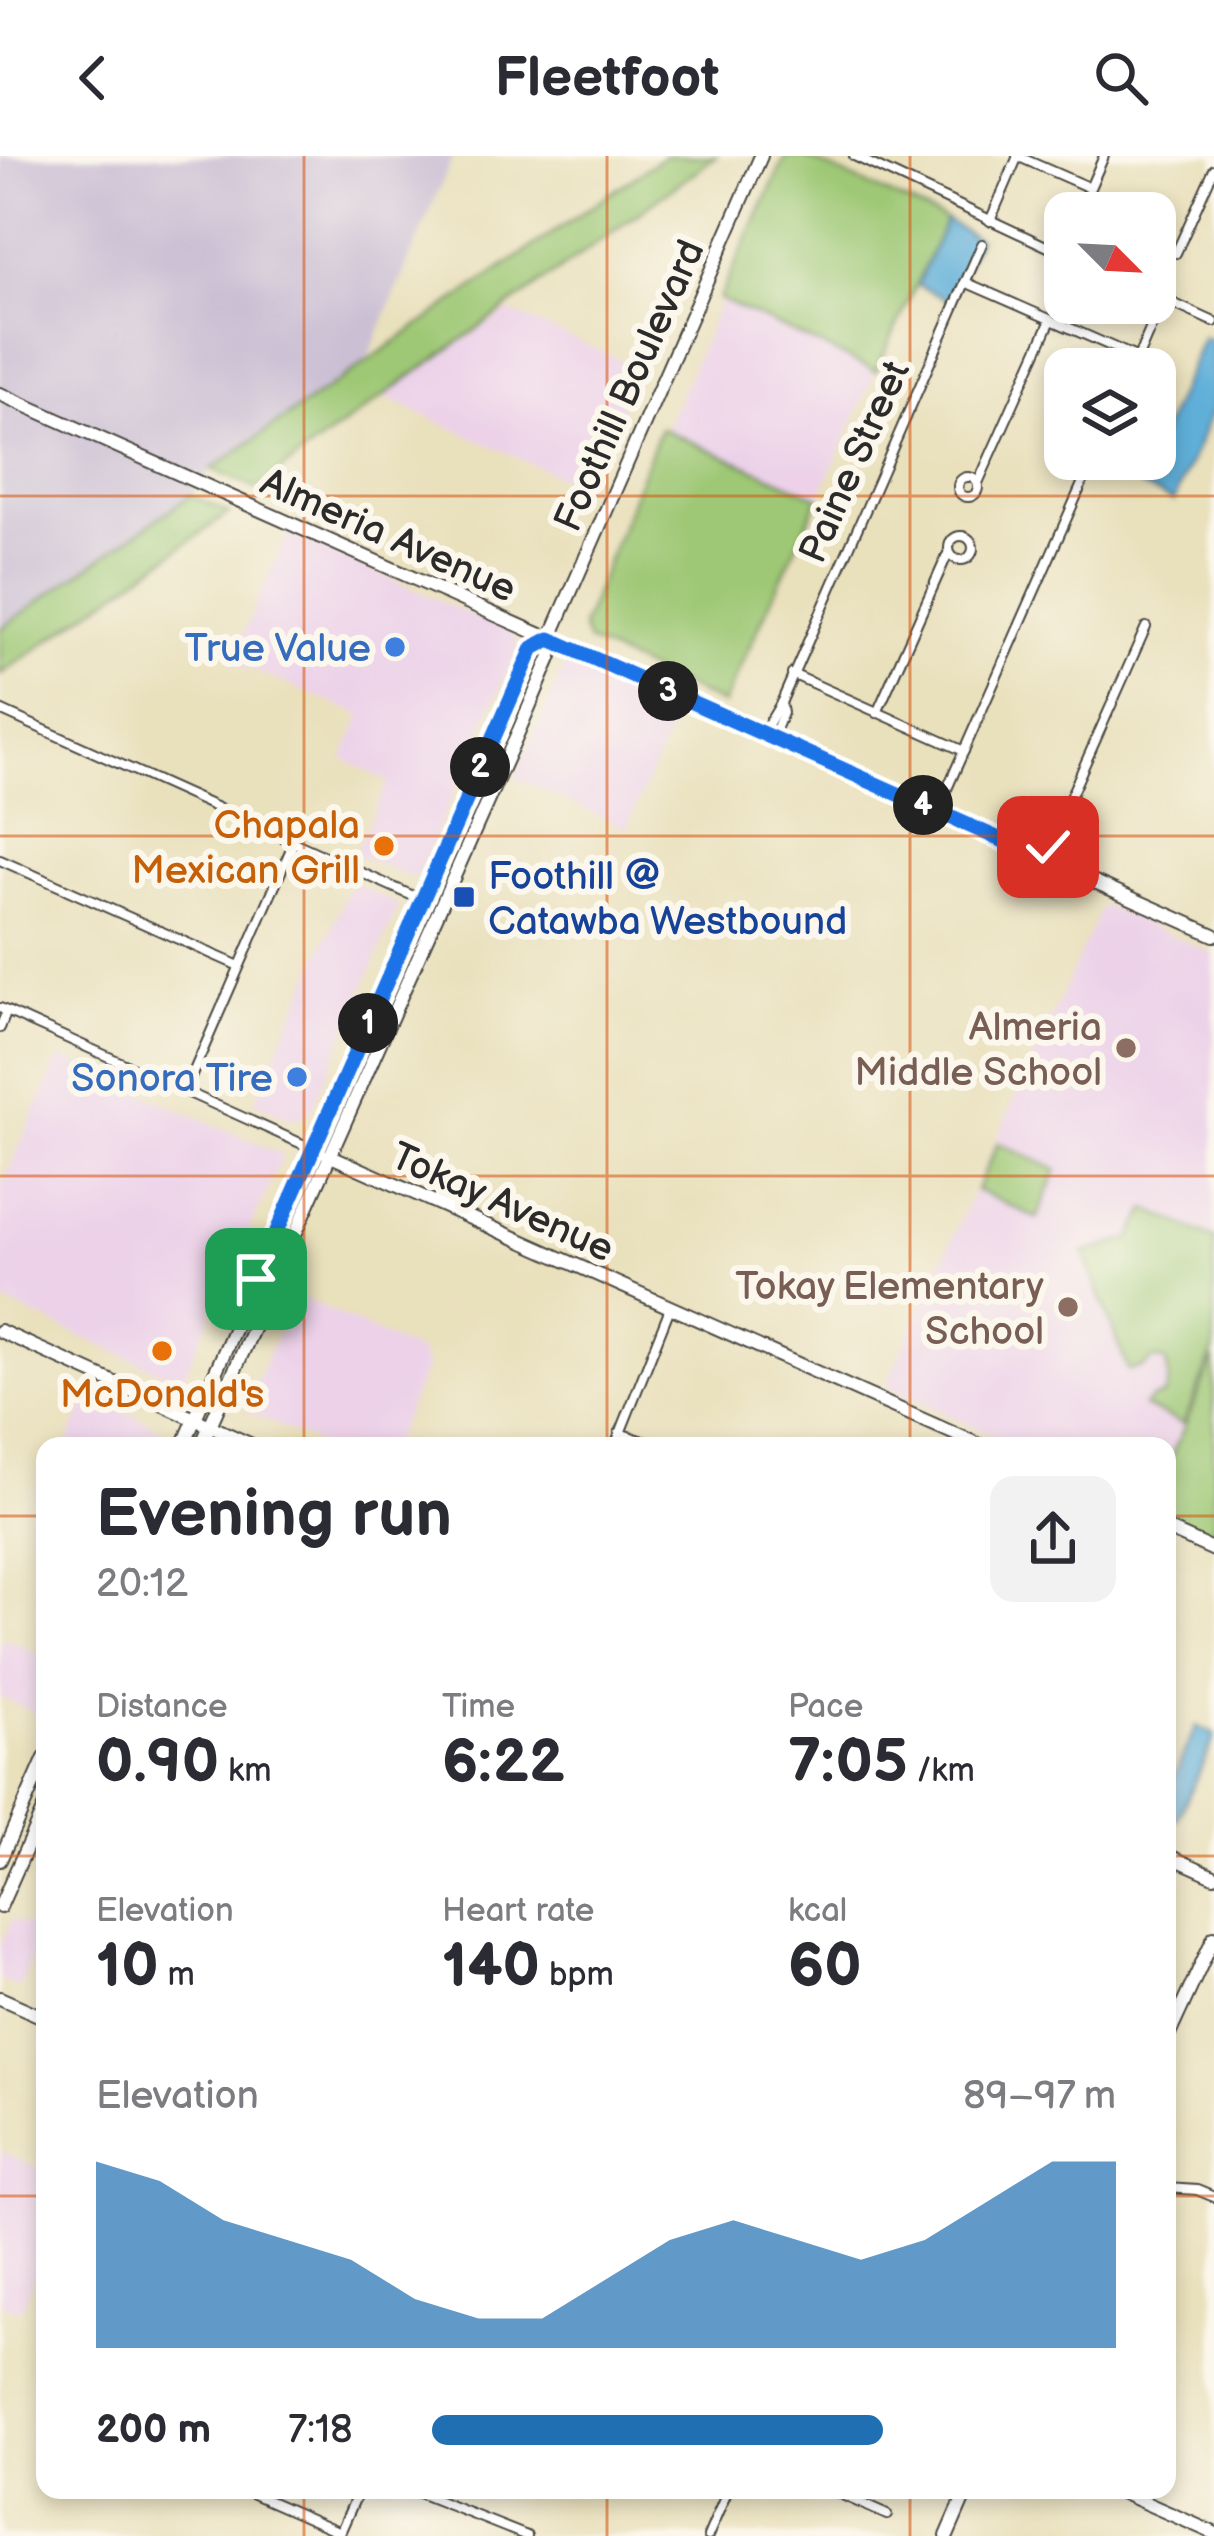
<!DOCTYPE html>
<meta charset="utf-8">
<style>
body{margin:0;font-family:"Balsamiq Sans",sans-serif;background:#f2f2f3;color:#2b2b33;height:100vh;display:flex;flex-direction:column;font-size:45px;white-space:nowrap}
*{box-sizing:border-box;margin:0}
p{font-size:39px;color:#7c7c81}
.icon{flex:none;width:66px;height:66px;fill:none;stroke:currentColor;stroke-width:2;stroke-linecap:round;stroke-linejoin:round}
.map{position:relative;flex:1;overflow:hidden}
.panel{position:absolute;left:36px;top:1281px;width:1140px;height:1062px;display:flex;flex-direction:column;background:#fff;border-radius:24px;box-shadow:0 6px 18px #0003}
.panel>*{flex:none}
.needle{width:78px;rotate:114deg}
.controls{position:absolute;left:1044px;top:36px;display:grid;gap:24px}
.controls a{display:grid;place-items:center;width:132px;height:132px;border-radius:24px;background:#fff;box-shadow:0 6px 18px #0003;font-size:60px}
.pin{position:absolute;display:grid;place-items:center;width:102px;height:102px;color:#fff;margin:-51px;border-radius:24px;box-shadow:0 6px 18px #0006}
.km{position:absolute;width:60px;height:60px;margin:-30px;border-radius:50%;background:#222;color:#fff;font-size:33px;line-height:60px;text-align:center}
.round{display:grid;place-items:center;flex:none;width:126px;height:126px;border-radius:24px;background:#f2f2f3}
.head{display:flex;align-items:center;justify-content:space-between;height:204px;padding:0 60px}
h1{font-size:66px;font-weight:700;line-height:90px}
.metrics{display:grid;grid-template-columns:repeat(3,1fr);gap:18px;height:204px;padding:12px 60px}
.metrics div{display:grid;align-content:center}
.metrics b{font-size:60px;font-weight:700}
.metrics small{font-size:33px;font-weight:400}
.metrics p{font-size:33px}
.chart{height:336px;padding:24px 60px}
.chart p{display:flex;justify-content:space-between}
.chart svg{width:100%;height:216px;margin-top:12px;fill:#1f6fb2;opacity:.7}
ul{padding:0 60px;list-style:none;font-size:39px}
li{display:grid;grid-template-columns:192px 144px 1fr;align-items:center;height:90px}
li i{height:30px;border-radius:15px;background:#1f6fb2}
header{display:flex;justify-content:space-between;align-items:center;height:156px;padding:0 60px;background:#fff;font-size:54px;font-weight:700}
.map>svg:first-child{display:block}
.built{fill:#ecd1e9}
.industrial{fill:#cbbfd4}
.green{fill:#9ec874;stroke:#647a50;stroke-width:3}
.water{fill:#5eafd9;stroke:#446d82;stroke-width:3}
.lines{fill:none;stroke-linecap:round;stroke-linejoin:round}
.street-casing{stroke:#484641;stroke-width:12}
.secondary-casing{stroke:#484641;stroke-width:16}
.primary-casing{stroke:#484641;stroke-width:16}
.street{stroke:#fff;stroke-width:8}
.secondary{stroke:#fff;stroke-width:12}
.primary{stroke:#fff;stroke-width:12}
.route-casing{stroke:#fff;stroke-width:24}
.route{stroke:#1a73e8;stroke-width:15}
.grid{fill:none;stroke:#d5540f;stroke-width:3;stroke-opacity:0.55}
.shop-dot{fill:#3f7fe0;stroke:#fbf7ec;stroke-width:4.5}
.food-dot{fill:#e8710a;stroke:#fbf7ec;stroke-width:4.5}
.transit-dot{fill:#1a4fb4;stroke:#fbf7ec;stroke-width:4.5}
.education-dot{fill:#8d6e63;stroke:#fbf7ec;stroke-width:4.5}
.labels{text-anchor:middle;stroke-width:12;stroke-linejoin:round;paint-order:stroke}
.street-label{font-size:39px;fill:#2b2b2b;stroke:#fbf7ec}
.shop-label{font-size:39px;fill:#366cbe;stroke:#fbf7ec;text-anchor:end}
.food-label{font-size:39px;fill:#c56008;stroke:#fbf7ec;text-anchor:end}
.transit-label{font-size:39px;fill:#164399;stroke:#fbf7ec;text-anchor:start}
.education-label{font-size:39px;fill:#785e54;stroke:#fbf7ec;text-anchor:end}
</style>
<header><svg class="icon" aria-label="back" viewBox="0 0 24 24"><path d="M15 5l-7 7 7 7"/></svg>Fleetfoot<svg class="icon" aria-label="search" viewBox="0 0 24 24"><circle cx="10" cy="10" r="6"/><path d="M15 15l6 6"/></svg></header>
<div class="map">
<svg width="1214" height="2380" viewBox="0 0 1214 2380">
<rect width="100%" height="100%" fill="#fbf7ec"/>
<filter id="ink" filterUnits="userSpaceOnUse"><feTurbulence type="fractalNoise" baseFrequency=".00833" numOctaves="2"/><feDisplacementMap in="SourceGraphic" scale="24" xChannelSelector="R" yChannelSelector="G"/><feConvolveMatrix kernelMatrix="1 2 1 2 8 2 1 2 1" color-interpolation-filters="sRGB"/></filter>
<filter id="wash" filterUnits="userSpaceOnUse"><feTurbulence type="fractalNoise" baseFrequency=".004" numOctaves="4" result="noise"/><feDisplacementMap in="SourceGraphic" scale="48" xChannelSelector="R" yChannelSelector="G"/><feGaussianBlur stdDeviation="2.7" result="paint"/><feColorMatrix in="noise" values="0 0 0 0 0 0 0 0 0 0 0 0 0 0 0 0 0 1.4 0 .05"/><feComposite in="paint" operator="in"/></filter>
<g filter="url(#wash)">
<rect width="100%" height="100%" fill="#e9e0bc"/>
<g class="built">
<polygon points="721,144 876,215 819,341 665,274"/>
<polygon points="508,155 640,212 585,332 382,240"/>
<polygon points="288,377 515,479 517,493 417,719 412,722 354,698 388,625 343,603 362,559 231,505"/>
<polygon points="577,509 678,556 626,672 515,621 565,510"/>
<polygon points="352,727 399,749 310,957 293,964 254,946"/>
<polygon points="1102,749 1214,798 1214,1379 1167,1358 1167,1290 1016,1290 886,1230"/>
<polygon points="60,901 283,999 183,1221 175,1222 0,1144 0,1033"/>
<polygon points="295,1139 420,1197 426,1211 391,1290 324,1290 246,1255 245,1249"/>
<polygon points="90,1237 164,1275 159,1290 66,1290"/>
<polygon points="4,1482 45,1501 45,1561 0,1541 0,1491"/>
<polygon points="12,1763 44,1777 19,1832 0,1824 0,1789"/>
<polygon points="0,1995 45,2015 45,2098 20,2155 0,2147"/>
</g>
<polygon class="industrial" points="0,0 453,0 365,209 212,313 191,339 0,473"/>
<g class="green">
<path d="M664,0h52c-152,113 -307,220 -460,333l-44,-20z"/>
<polygon points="786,0 802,0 946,64 876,215 719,143"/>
<polygon points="660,272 819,341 723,548 588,486 582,471"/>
<polygon points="191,339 229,357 0,519 0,473"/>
<polygon points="998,987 1057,1014 1037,1062 976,1034"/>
<path d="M1147,1053l67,30v111l-31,74 -39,-18 7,-7 13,-4c6,-11 6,-22 1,-34l-12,-2 -10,8 -15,3 -44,-117 46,-14z"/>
<polygon points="1214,1202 1214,1378 1167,1357 1167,1310"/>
</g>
<g class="water">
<polygon points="946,64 978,83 949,144 917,129"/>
<polygon points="1203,181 1214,186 1214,250 1174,345 1139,329 1150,303 1155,303 1155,292"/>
<polygon points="1196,1570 1214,1578 1214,1584 1177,1664 1167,1660 1167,1637"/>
</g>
</g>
<g filter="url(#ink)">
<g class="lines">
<g class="street-casing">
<g id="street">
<polyline points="854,0 1065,99"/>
<polyline points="1017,0 1090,32 1104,0"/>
<polyline points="990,65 1018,0"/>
<polyline points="1176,97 1214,13"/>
<polyline points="965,126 1138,202"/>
<polyline points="1155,139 1214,166"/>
<polyline points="1133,213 1163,143"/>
<circle cx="968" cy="331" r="10"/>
<polyline points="978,327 1051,164"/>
<circle cx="961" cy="392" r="12"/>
<polyline points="792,518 964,595"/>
<polyline points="0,554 422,744"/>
<polyline points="877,557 949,395"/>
<polyline points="763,577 781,547 982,88"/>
<polyline points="773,581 783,557 781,547"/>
<polyline points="947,633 1093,303"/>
<polyline points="1043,702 1146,471"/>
<polyline points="0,704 239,810"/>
<polyline points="0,852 329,1000"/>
<polyline points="0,872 7,855"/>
<polyline points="186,933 293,688"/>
<polyline points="619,1277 659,1290"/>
<polyline points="615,1290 670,1152"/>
<polyline points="1167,2032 1197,2034 1214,2041"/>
<polyline points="244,2334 340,2376"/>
<polyline points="411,2334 527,2380"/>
<polyline points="831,2334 887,2359"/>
<polyline points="340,2377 359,2334"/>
<polyline points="708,2380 728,2334"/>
</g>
</g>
<g class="secondary-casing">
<g id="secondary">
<polyline points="0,238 1214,779"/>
<polyline points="331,1000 982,1290"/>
<polyline points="0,1175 254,1290"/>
<polyline points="1167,1373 1214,1394"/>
<polyline points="1167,1699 1214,1720"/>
<polyline points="0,1842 45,1862"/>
<polyline points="1167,1883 1214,1781"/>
<polyline points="1116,2334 1214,2377"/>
<polyline points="947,2380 967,2334"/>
</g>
</g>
<g class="primary-casing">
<g id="primary">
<polyline points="183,1290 533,492 550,483"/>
<polyline points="201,1290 520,572 551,500 550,483 557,467 761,0"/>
<polyline points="0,1704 45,1602"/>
<polyline points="0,1751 45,1650"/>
</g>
</g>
<use href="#street" class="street"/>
<use href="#secondary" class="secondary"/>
<use href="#primary" class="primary"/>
</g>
</g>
<g class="lines" filter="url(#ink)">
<g class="route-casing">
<polyline id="route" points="256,1123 533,492 550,483 1042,702 1048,691"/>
</g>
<use href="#route" class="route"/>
</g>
<path class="grid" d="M304,0v1290M607,0v1290M910,0v1290M0,340h1214M0,680h1214M0,1020h1214M0,1360h45M1167,1360h47M0,1700h45M1167,1700h47M0,2040h45M1167,2040h47M304,2334v46M607,2334v46M910,2334v46"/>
<g class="shop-dot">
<circle cx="395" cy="491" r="12"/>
<circle cx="297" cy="921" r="12"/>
</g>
<g class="food-dot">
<circle cx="384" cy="690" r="12"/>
<circle cx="162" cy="1195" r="12"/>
</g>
<rect class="transit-dot" x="452" y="729" width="24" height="24" rx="6"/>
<g class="education-dot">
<circle cx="1126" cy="892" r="12"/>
<circle cx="1068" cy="1151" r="12"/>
</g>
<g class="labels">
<g class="street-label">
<text transform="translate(628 229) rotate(-66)" y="14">Foothill Boulevard</text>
<text transform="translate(853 305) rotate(-66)" y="14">Paine Street</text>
<text transform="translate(389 378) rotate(24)" y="14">Almeria Avenue</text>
<text transform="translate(503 1045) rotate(24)" y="14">Tokay Avenue</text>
</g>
<g class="shop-label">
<text x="371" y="505">True Value</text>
<text x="273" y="935">Sonora Tire</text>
</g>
<g class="food-label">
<text x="360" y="682">Chapala<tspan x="360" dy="45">Mexican Grill</tspan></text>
<text x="162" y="1251" text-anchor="middle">McDonald's</text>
</g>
<g class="transit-label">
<text x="488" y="733">Foothill @<tspan x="488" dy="45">Catawba Westbound</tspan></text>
</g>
<g class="education-label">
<text x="1102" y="884">Almeria<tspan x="1102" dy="45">Middle School</tspan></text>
<text x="1044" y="1143">Tokay Elementary<tspan x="1044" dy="45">School</tspan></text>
</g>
</g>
</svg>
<div class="controls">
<a><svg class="needle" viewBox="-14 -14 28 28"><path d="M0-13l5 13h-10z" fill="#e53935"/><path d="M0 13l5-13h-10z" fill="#7c7c81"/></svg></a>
<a><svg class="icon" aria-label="layers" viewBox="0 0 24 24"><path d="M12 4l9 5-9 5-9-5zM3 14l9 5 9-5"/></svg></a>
</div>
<div class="pin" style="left:256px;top:1123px;background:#1e9e55"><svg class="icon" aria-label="arrive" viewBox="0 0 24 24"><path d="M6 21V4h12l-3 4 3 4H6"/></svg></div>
<div class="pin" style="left:1048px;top:691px;background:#d93025"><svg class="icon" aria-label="check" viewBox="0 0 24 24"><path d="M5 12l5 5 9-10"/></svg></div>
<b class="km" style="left:368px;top:867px">1</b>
<b class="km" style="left:480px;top:611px">2</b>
<b class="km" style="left:668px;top:535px">3</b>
<b class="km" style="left:923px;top:649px">4</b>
<section class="panel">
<div class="head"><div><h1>Evening run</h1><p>20:12</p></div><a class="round"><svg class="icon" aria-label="share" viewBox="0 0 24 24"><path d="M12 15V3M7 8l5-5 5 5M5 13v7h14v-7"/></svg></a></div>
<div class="metrics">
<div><p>Distance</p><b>0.90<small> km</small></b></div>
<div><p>Time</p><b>6:22</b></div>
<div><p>Pace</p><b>7:05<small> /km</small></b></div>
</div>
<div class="metrics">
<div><p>Elevation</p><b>10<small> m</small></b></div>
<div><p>Heart rate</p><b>140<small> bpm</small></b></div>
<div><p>kcal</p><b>60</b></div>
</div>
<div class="chart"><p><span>Elevation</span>89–97 m</p>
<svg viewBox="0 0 160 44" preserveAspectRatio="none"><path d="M0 44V6L10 10L20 18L30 22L40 26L50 34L60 38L70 38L80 30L90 22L100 18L110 22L120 26L130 22L140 14L150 6L160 6V44z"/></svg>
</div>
<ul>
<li><b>200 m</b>7:18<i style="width:66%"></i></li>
</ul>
</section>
</div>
